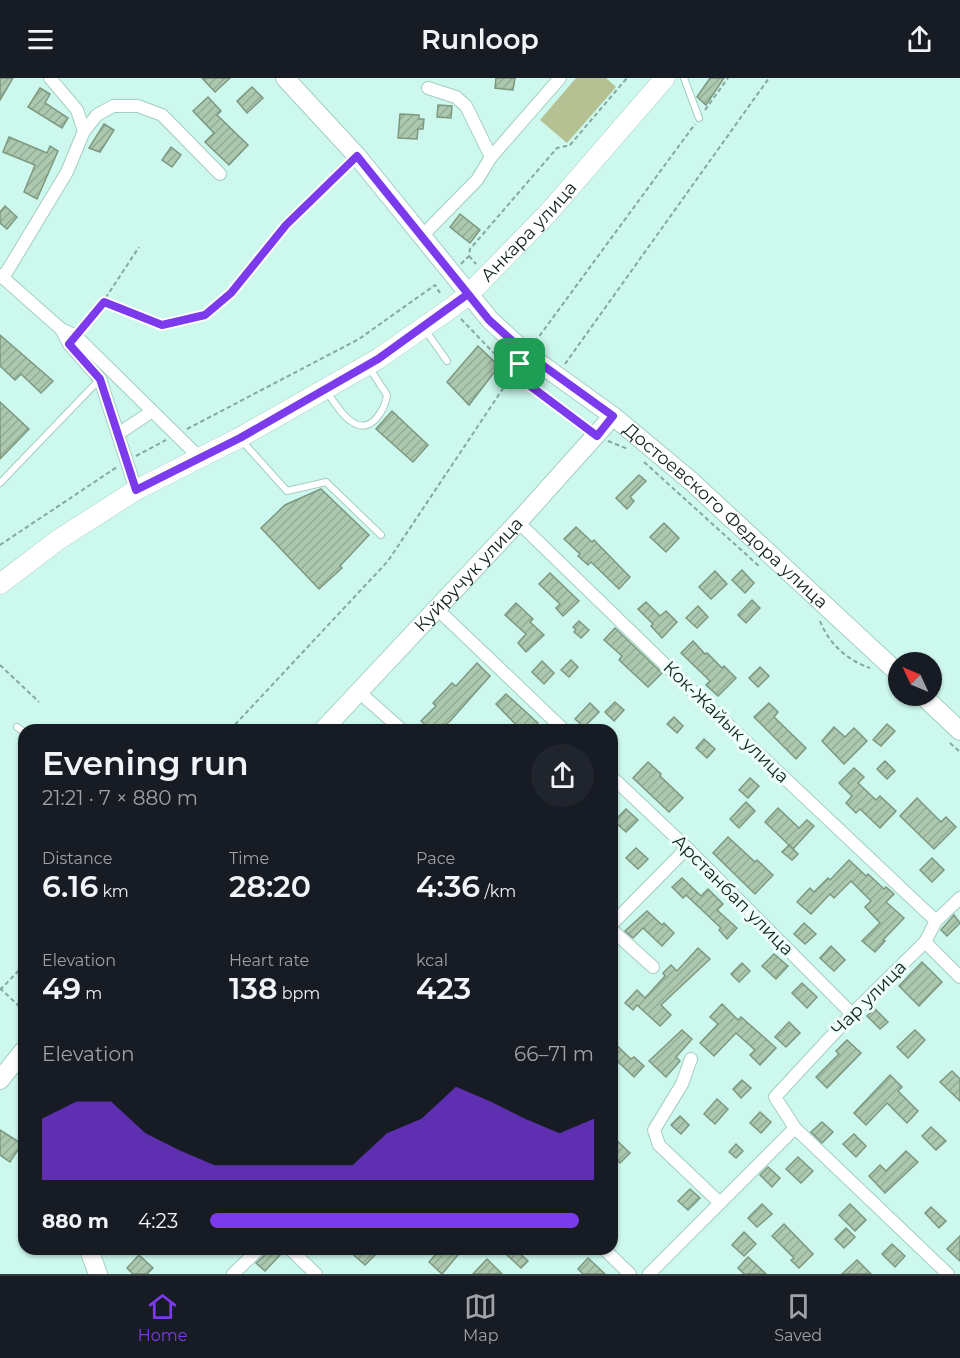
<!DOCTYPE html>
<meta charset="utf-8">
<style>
body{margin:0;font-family:Montserrat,sans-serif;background:#20242c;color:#f1f3f6;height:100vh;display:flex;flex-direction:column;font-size:22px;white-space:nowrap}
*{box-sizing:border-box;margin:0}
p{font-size:20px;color:#9ea1a6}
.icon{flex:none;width:33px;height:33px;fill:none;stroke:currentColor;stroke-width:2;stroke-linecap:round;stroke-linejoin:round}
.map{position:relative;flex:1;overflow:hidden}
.panel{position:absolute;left:18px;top:646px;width:600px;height:531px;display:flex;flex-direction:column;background:#171b24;border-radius:18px;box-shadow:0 2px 4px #0004}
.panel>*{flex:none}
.needle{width:39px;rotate:314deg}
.tools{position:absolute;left:888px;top:574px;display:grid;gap:12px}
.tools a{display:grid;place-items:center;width:54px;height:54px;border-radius:50%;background:#171b24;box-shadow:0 2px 4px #0004;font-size:30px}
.pin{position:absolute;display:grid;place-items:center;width:51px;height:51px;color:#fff;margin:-26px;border-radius:12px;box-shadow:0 3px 9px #0006}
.round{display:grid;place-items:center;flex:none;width:63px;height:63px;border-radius:32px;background:#20242c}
.summary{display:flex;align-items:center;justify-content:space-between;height:102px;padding:0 24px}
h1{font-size:33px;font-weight:600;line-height:45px}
.figures{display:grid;grid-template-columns:repeat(3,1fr);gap:9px;height:102px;padding:6px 24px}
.figures div{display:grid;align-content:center}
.figures b{font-size:30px;font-weight:600}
.figures small{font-size:16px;font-weight:400}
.figures p{font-size:16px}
.chart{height:168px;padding:12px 24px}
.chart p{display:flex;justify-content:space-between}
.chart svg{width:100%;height:108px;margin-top:6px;fill:#7c3aed;opacity:.7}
ul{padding:0 24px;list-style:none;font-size:20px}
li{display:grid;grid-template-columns:96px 72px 1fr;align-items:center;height:45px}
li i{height:15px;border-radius:8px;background:#7c3aed}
header{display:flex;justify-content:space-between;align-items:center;height:78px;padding:0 24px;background:#171b24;font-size:27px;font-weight:600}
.menu{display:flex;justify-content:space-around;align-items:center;height:84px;border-top:2px solid #363941;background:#171b24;font-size:16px;color:#9ea1a6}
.menu a{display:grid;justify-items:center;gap:3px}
.menu .current{color:#7c3aed}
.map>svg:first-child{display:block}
.park{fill:#b5c192}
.building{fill:url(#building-hatch);stroke:#7d9880;stroke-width:1.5}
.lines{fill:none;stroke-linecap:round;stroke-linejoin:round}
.lane-casing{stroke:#a4cec3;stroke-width:8}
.street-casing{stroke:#a4cec3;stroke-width:14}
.secondary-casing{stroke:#a4cec3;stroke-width:20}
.primary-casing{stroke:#a4cec3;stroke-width:21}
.path{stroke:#86a79f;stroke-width:2;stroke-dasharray:4.5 3;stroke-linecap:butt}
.lane{stroke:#fff;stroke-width:6}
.street{stroke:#fff;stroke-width:12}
.secondary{stroke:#fff;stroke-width:18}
.primary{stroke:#fff;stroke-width:20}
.route-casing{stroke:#fff;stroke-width:12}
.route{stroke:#7c3aed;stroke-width:8}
.labels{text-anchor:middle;stroke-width:6;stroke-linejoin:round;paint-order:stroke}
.street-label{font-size:18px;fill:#132420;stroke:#eefffa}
</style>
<header><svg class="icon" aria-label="menu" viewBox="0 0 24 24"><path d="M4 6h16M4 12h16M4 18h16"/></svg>Runloop<svg class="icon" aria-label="share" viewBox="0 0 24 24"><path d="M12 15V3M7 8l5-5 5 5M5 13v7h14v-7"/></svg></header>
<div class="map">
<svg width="960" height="1196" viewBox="0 0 960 1196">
<defs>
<pattern id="building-hatch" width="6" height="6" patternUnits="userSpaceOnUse" patternTransform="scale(1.5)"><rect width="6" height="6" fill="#acc9af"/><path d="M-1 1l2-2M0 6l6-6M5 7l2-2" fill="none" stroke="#93ac96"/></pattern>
</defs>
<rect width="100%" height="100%" fill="#cdf8ed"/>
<polygon class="park" points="576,0 606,0 616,9 567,65 540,42"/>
<g class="building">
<polygon points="0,0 13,0 0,22"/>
<polygon points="202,0 230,0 215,14"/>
<polygon points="496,0 515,0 513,12 495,10"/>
<polygon points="710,0 724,0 706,27 697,19"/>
<polygon points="252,9 263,20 247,35 237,23"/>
<polygon points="40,10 50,16 45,25 68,40 62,50 28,29"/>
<polygon points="208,19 221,33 217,37 248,67 229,87 205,64 214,55 193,33"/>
<polygon points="438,27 452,28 451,40 437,39"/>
<polygon points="400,36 419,37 419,41 424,41 423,51 418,51 417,61 398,60"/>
<polygon points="104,46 114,52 100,74 89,70"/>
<polygon points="9,59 47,75 50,68 58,73 37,121 24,114 35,87 3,74"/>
<polygon points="171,69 181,77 172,89 162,82"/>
<polygon points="5,128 17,139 7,151 0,145 0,134"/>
<polygon points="460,136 480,152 470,165 450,149"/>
<polygon points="0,257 53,303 41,315 21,296 15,302 0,288"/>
<polygon points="478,268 499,288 469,327 447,304"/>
<polygon points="0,324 29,351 0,381"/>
<polygon points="392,333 428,367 413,384 376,351"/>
<polygon points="639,397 646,403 630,419 634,423 627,431 616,420"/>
<polygon points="321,411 369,457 340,488 342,490 319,511 261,450 285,427"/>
<polygon points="664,445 679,460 666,474 650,459"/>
<polygon points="576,449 592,464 594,462 630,499 619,511 591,484 588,487 578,478 580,476 564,461"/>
<polygon points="742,492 754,505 745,515 732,502"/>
<polygon points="715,493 727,506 711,521 699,509"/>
<polygon points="550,495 579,523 563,538 556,530 560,526 539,506"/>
<polygon points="752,522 760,530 746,545 738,537"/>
<polygon points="646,524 660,538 666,533 677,544 662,560 651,548 653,546 638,531"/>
<polygon points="516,525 533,541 530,544 544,557 526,574 518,565 526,556 505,537"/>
<polygon points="698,528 708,539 697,550 686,540"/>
<polygon points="579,543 589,552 581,560 574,554 576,552 573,549"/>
<polygon points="615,550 662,595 648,609 619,582 622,578 604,562"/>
<polygon points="693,563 705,576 707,575 722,590 724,588 736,600 718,618 706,607 710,603 681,575"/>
<polygon points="571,582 578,589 569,599 561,592"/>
<polygon points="542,583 554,595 544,606 532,594"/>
<polygon points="477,585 490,598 451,642 440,652 431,652 421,643 436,628 433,625 452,605 456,608"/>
<polygon points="760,589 769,598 758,609 749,600"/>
<polygon points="506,616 538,645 531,652 521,652 496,626"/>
<polygon points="615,624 624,632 614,643 605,634"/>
<polygon points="590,625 599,634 584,649 575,641"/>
<polygon points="769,625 778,634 774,639 806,670 796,681 754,639"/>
<polygon points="674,639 683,648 677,655 667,646"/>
<polygon points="887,646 895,653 881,668 873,662"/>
<polygon points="834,649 845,659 854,650 867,663 844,686 822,663"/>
<polygon points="704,661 715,671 707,680 696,670"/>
<polygon points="885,683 895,693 887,701 877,691"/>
<polygon points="648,684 661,696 660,698 683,720 669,734 633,700"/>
<polygon points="854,690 864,699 858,705 876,722 880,718 896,733 880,750 860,731 856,735 846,725 852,718 839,705"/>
<polygon points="750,700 759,708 748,720 739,712"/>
<polygon points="917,720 941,744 946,739 956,749 934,771 900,738"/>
<polygon points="746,724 755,733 739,750 730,741"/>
<polygon points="778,730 799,750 807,742 814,748 793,771 765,744"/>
<polygon points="626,731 638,742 626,754 614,743"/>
<polygon points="728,759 755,784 757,782 773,797 755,816 713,775"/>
<polygon points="789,767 798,776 792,782 782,774"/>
<polygon points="636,770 648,781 638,791 626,780"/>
<polygon points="932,780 944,792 932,804 920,792"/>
<polygon points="849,782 866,798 868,796 884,811 886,809 894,816 886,824 904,840 883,862 885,863 875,874 862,863 880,845 865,829 871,823 851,803 834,820 830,816 811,836 797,824 810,810 814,814 828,800 830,802"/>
<polygon points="682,800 701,818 708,811 723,826 717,832 737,850 727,861 719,852 721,850 686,817 683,820 672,809"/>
<polygon points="647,833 662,847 664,845 674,855 662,868 643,850 633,860 625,853"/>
<polygon points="954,837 960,845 947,858 941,852"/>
<polygon points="804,845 816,856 805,866 794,856"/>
<polygon points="831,868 845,882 834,893 820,880"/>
<polygon points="698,870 710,881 661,927 671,937 660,948 637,927 633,932 625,925 637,912 645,920 665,898 663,895 671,887 677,893"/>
<polygon points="774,876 788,888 776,901 762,888"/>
<polygon points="922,884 942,904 919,928 899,908"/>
<polygon points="742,885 750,893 739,904 731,896"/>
<polygon points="802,905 817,919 807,930 792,915"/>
<polygon points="722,926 738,942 741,939 776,970 760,987 750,977 755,972 736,955 714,978 700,965 718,946 710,939"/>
<polygon points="875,931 888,944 880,951 867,938"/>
<polygon points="789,944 800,955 786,969 775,959"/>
<polygon points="682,952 692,961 676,979 680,983 666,999 649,983"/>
<polygon points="915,952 925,962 908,980 897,969"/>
<polygon points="847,962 861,975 827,1010 816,999 839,976 836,973"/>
<polygon points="612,963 631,981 634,979 644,988 634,999 612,978"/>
<polygon points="952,993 960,1001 960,1023 940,1004"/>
<polygon points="890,997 902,1009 898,1013 918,1033 907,1045 887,1025 866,1047 854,1035"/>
<polygon points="742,1002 751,1010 741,1020 733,1011"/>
<polygon points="717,1021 728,1031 715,1046 704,1036"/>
<polygon points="760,1034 771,1044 761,1055 750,1045"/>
<polygon points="680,1038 689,1047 681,1056 671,1047"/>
<polygon points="822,1044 833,1054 822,1065 811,1054"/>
<polygon points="931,1049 946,1063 936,1072 922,1058"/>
<polygon points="0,1052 22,1066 10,1084 0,1077"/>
<polygon points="854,1056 866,1068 856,1079 843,1066"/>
<polygon points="612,1058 630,1075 620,1085 612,1077"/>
<polygon points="736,1066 743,1073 736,1080 729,1074"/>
<polygon points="906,1073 918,1084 885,1115 869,1098 880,1087 886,1093"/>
<polygon points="798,1079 813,1093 801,1105 786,1091"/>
<polygon points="768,1089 780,1100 772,1109 760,1097"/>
<polygon points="690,1111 700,1120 688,1132 678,1123"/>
<polygon points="762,1126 772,1136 757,1149 748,1140"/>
<polygon points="850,1126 866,1142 855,1153 839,1137"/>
<polygon points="931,1129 946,1143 939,1150 925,1135"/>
<polygon points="784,1146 813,1176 799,1190 791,1182 794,1180 772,1158"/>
<polygon points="846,1150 855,1159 844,1170 835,1161"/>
<polygon points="744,1154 756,1166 744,1178 732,1167"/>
<polygon points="960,1158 960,1183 947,1171"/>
<polygon points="892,1166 905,1178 895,1189 882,1176"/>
<polygon points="266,1172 277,1172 281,1176 265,1193 256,1185 264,1178"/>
<polygon points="348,1172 380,1172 365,1187"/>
<polygon points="440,1172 462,1172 442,1196 429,1184"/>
<polygon points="513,1172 516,1172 528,1183 521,1190 507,1177"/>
<polygon points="139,1177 153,1190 147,1196 133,1196 127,1190"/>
<polygon points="748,1179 766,1196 744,1196 738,1190"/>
<polygon points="588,1180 605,1196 583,1196 578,1191"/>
<polygon points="487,1181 502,1196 473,1196"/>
<polygon points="857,1182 871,1196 842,1196"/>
</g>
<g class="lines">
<g class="lane-casing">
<g id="lane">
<polyline points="684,0 699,40"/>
<polyline points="426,253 447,283"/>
<path d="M327,314c7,10 17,27 29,32 17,8 29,-16 31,-29l-15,-23v-5"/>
<polyline points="242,363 287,413 326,404 381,457"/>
<polyline points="0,405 100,301"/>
<polyline points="17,649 24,654"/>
</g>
</g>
<g class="street-casing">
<g id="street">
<polyline points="428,10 456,19 466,28 491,79"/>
<polyline points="84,53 97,37 113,28 138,28 162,37 220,96"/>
<polyline points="422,158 477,102 491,79 560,0"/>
<polyline points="0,197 61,251 76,258 200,380"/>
<polyline points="3,200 67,94 84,53 77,32 50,0"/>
<polyline points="61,251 69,266 100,301 136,412"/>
<polyline points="118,356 151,334"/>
<polyline points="518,444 684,605 936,843"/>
<polyline points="436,530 564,652"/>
<polyline points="359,614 402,652"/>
<polyline points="612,699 687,770 852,936"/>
<polyline points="612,846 687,770"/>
<polyline points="612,852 653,889"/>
<polyline points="925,864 960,899"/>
<polyline points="691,981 682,1006 654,1052 659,1067 720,1125"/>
<polyline points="291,1172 316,1196"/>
<polyline points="605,1172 630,1196"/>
<polyline points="233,1196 258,1172"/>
<polyline points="649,1196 795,1050"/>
<polyline points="948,1196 795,1050 775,1019 852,936 925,864 936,843 960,820"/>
</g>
</g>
<g class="secondary-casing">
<g id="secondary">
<path id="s1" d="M285,0l72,78 133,164 37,34 86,62 78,65 207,192"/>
<polyline points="923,618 960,653"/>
<path id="s2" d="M323,652l195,-208 95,-106"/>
<polyline points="0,1002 24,972"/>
<polyline points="89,1172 98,1196"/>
</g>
</g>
<g class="primary-casing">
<g id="primary">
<path id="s3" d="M0,506l58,-44 78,-50 103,-52 139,-79 73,-51 17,-13 81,-83 116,-134"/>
</g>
</g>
<g class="path">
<polyline points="705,32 728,0"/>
<polyline points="469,178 476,186"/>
<polyline points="461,186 469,178 470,171 557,70 570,67 627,0"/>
<polyline points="103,224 162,247 205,237 231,215 286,147 346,89"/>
<polyline points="461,241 513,295 585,349"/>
<polyline points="83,250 103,224 139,169"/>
<polyline points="535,264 695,46"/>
<polyline points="565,286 769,0"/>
<polyline points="187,351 359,261 435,207 440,215"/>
<polyline points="608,363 628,371"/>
<polyline points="136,378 166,362"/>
<polyline points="644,384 760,489"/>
<polyline points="0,467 117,389"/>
<path d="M820,543c9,23 27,39 50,47"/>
<polyline points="0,587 39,624"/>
<polyline points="890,608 898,616"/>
<polyline points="900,618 911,628"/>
<polyline points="230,652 388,483 518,288"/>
<polyline points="950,665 960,674"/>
<polyline points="0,910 24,933"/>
<polyline points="0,912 24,887"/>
</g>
<use href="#lane" class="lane"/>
<use href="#street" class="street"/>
<use href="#secondary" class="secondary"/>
<use href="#primary" class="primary"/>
</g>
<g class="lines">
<g class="route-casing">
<polyline id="route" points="520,286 527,276 489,242 468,216 378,281 240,360 136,412 100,301 69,266 104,224 162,247 205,237 231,215 286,147 357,78 489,242 527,276 613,338 597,358 513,295 520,286"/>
</g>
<use href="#route" class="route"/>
</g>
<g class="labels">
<g class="street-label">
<text dy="6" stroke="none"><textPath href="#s3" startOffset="639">Анкара улица</textPath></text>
<text dy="6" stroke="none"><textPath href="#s1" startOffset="624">Достоевского Федора улица</textPath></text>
<text dy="6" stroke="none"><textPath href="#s2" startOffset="213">Куйручук улица</textPath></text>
<text transform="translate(726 644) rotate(44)" y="6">Кок-Жайык улица</text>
<text transform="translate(733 817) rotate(45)" y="6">Арстанбап улица</text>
<text transform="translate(869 920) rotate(-45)" y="6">Чар улица</text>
</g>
</g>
</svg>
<div class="tools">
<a><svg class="needle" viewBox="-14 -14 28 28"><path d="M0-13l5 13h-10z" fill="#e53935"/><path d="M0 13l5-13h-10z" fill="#9ea1a6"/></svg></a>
</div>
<div class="pin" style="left:520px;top:286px;background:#1e9e55"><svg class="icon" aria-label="arrive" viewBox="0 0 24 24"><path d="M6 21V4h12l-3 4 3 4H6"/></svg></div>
<section class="panel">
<div class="summary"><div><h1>Evening run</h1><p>21:21 · 7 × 880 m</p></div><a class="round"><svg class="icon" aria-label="share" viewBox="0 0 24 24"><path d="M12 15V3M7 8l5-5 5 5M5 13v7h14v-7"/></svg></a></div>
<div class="figures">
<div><p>Distance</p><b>6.16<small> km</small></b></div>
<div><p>Time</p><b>28:20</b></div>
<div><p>Pace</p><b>4:36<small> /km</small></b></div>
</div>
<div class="figures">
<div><p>Elevation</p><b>49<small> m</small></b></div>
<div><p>Heart rate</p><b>138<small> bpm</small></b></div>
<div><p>kcal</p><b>423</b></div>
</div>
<div class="chart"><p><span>Elevation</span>66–71 m</p>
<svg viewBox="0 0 160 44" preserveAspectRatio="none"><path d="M0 44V19L10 12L20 12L30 25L40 32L50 38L60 38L70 38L80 38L90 38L100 25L110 19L120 6L130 12L140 19L150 25L160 19V44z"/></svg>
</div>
<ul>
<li><b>880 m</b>4:23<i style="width:96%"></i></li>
</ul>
</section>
</div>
<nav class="menu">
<a class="current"><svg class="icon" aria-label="home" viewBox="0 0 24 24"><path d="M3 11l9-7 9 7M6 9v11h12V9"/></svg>Home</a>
<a><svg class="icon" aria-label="map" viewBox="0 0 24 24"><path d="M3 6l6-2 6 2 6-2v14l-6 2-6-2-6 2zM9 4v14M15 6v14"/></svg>Map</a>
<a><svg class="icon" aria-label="saved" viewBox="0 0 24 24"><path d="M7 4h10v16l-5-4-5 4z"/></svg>Saved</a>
</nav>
